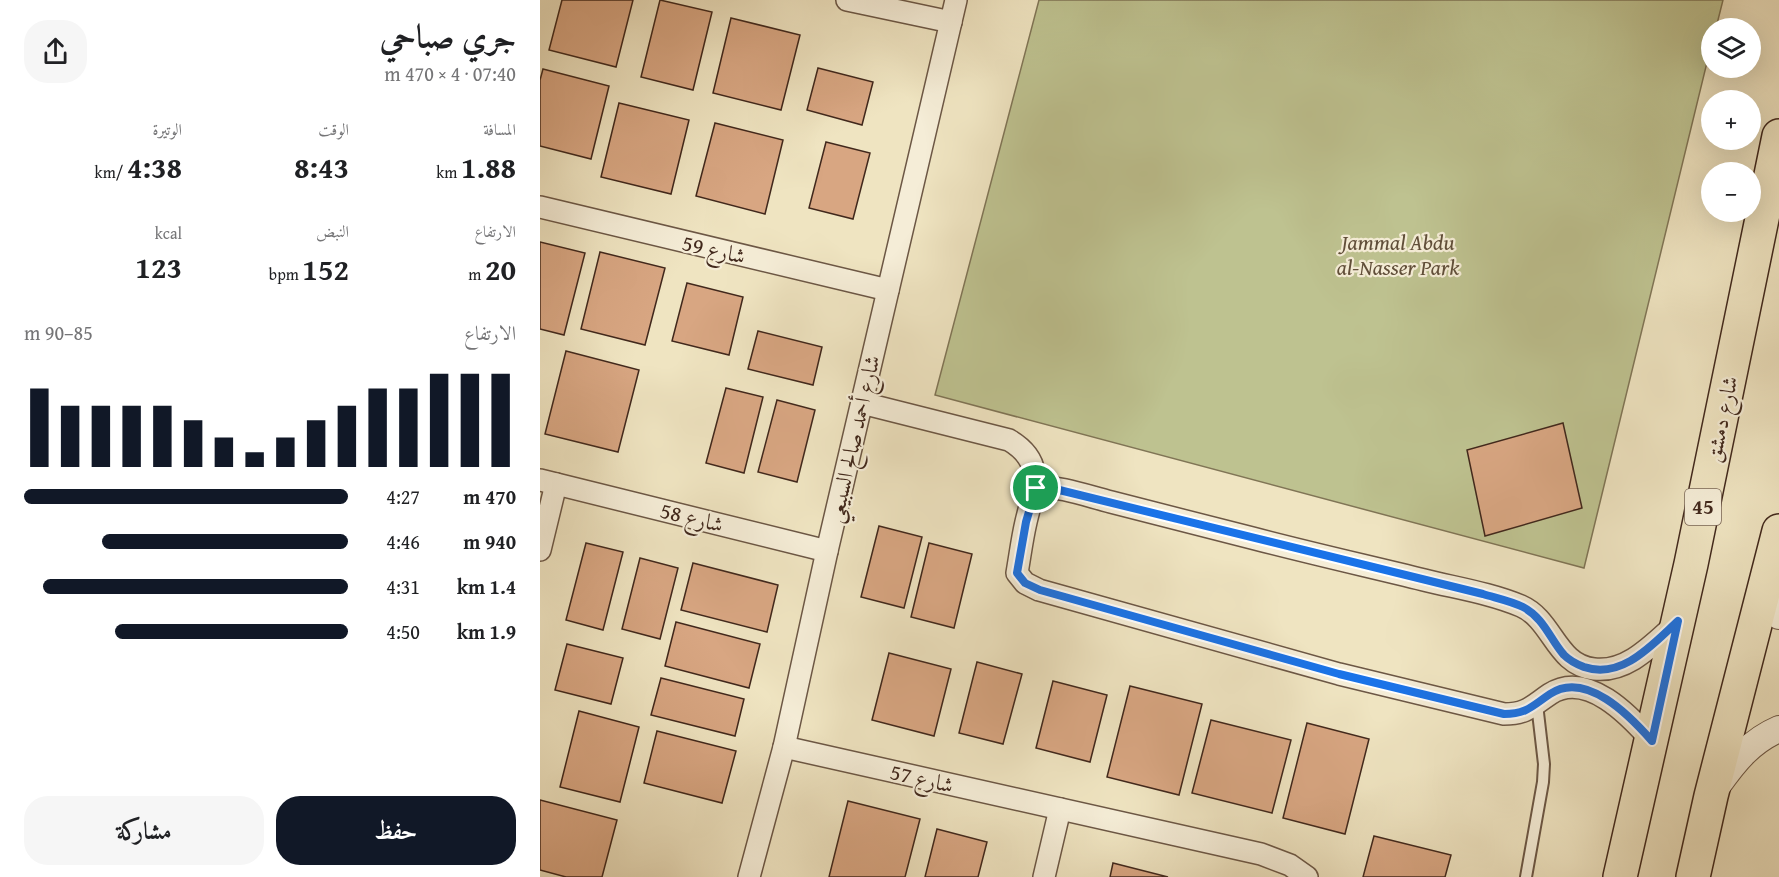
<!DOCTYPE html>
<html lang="ar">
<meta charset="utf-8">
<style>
body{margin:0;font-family:"Gentium Book Plus",Amiri,serif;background:#f6f6f6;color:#202124;direction:rtl;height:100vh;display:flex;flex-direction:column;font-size:22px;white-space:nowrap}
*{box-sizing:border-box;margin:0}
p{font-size:20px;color:#757577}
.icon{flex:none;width:33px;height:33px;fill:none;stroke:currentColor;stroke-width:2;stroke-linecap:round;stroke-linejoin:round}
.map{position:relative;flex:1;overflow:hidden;direction:ltr}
.details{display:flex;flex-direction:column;background:#fff;width:540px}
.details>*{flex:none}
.controls{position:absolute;left:1161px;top:18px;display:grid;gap:12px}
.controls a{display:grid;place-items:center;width:60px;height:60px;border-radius:50%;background:#fff;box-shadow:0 6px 24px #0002;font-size:30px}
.pin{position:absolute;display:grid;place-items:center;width:51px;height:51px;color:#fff;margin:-26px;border:3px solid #fff;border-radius:50%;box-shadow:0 2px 6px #0007}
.round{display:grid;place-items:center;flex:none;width:63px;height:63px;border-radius:24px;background:#f6f6f6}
.overview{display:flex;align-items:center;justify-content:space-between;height:102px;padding:0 24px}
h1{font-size:33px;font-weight:600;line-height:45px}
.stats{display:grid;grid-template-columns:repeat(3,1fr);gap:9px;height:102px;padding:6px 24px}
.stats div{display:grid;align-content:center}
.stats b{font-size:30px;font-weight:600}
.stats small{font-size:16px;font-weight:400}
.stats p{font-size:16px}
.chart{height:168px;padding:12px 24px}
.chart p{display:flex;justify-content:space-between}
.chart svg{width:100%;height:108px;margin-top:6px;stroke:#111827;stroke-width:6}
.cta{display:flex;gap:12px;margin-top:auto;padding:12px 24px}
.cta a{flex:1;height:69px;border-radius:24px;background:#111827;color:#fff;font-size:24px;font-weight:600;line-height:69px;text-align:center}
.cta a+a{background:#f6f6f6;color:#202124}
ul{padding:0 24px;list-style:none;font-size:20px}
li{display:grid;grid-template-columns:96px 72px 1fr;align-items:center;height:45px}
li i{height:15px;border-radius:8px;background:#111827}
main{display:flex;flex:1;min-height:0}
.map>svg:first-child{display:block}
.green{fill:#bec290;stroke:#807556;stroke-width:1.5}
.building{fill:#d8a682;stroke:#41281c;stroke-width:1.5}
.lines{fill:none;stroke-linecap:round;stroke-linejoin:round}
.service-casing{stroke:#6c5745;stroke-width:14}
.minor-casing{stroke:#6c5745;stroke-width:24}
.tertiary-casing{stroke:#6c5745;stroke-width:28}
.primary-casing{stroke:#41281c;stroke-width:36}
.service{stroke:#f5edd7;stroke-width:10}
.minor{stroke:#f5edd7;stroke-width:21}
.tertiary{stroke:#f5edd7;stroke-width:26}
.primary{stroke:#efe4c1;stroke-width:33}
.route-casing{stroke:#fff;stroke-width:12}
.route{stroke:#1a73e8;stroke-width:8}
.labels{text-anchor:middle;stroke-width:4.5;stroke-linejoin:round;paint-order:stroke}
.shield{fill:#f5edd7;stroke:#776354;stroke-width:1.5}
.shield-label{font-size:21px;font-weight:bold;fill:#41281c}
.park-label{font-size:22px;font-style:italic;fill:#604e39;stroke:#f5edd7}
.street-label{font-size:22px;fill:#41281c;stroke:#f5edd7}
</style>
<main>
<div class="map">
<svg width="1239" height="877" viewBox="0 0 1239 877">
<rect width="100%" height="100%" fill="#efe4c1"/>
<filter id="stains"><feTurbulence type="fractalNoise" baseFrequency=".00333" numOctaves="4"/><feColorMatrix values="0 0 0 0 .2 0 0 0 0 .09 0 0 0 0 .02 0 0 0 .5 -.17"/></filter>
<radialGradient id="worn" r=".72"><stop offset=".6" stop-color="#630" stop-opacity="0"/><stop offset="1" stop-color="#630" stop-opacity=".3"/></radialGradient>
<polygon class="green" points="499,0 1183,0 1176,28 1172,28 1171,46 1044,568 395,395"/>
<g class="building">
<polygon points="22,0 93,0 76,67 9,50"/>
<polygon points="120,0 172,12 153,90 101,77"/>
<polygon points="191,18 260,35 241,110 173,93"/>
<polygon points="278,68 333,82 322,125 267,110"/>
<polygon points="3,69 69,86 51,159 0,146 0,80"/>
<polygon points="79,103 149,120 131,194 61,177"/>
<polygon points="175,123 243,140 225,214 156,196"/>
<polygon points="286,142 330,153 313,219 269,208"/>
<polygon points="0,242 45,253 24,335 0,329"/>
<polygon points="60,252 125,268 105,345 41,329"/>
<polygon points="147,283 203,297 189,355 132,341"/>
<polygon points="218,331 282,347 273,385 208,369"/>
<polygon points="26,351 99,370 78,452 5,434"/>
<polygon points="186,388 223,397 204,473 166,463"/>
<polygon points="237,400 275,410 257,482 218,472"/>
<polygon points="1023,423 1042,508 945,536 927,450"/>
<polygon points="339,526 382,537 364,608 321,597"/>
<polygon points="46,543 83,552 63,630 26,620"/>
<polygon points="389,543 432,554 414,628 371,617"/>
<polygon points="100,558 138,568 120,639 82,629"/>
<polygon points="153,563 238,585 227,632 141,610"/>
<polygon points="136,622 220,644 209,688 125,666"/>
<polygon points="27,644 83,658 71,704 15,690"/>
<polygon points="349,653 411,669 394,736 332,720"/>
<polygon points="437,662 482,674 463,744 419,733"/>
<polygon points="121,678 204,699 195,736 111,715"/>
<polygon points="513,681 567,695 550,762 496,748"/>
<polygon points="590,686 662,704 639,795 567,777"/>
<polygon points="39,711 99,727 80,802 20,787"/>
<polygon points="671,720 751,740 732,813 652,793"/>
<polygon points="767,723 829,739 805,834 743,818"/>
<polygon points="117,731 196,751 182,803 104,783"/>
<polygon points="0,800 77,820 62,877 26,877 0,870"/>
<polygon points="308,801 380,819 365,877 289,877"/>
<polygon points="397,829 447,842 438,877 385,877"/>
<polygon points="834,836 911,855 905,877 823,877"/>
<polygon points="573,863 628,877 570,877"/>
</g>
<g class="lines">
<g class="service-casing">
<polyline id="service" points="986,877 1003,782 1004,764 997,704"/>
</g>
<g class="minor-casing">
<g id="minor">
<polyline points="307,0 411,22"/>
<polyline points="0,207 348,290"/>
<path d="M322,403l147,37c37,22 25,48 17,82 -4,17 -6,34 -9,51l8,10 14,7 300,84 165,40c23,0 28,-8 46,-20 37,-24 80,22 102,47"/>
<polyline points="0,480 287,551"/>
<path d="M496,487c25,-1 51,9 75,15 47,12 94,24 141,36 57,15 115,28 172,42 32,8 66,13 97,26 32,14 35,59 73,63 34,4 60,-26 84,-47"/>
<polyline points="0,550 16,484"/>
<polyline points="244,747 721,854 750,865 767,877"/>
<polyline points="209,877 244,747 287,551 416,0"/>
<polyline points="504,877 520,809"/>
</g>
</g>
<g class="tertiary-casing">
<g id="tertiary">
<polyline points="1225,587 1239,616"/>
<path d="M1178,785c17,-24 33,-44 61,-56"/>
</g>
</g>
<g class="primary-casing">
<g id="primary">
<polyline points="1080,877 1151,564 1239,136"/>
<polyline points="1153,877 1171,796 1239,531"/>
</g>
</g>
<use href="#service" class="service"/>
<use href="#minor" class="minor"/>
<use href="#tertiary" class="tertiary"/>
<use href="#primary" class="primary"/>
</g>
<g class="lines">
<g class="route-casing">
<path id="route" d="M507,487l436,107c13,4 28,7 40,13 21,11 27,32 41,48 6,6 12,9 20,12 38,13 69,-23 94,-46l-26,120c-22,-25 -66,-71 -102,-47 -18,12 -23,20 -46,20l-165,-40 -299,-84 -15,-7 -8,-10 9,-51 10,-34z"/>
</g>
<use href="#route" class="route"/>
</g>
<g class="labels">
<rect class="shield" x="1145" y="489" width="36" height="36" rx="4.5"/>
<g class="shield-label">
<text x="1163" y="514">45</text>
</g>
<g class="park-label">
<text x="858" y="250">Jammal Abdu<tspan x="858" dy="25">al-Nasser Park</tspan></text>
</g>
<g class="street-label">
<text transform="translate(174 249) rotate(13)" y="8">شارع 59</text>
<text transform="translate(1181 419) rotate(-78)" y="8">شارع دمشق</text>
<text transform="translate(313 439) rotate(-77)" y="8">شارع أحمد صالح السبيعي</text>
<text transform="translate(152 517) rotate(14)" y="8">شارع 58</text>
<text transform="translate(382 778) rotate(13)" y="8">شارع 57</text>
</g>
</g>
<rect width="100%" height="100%" filter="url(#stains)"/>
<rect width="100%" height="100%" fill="url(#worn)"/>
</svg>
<div class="controls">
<a><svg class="icon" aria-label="layers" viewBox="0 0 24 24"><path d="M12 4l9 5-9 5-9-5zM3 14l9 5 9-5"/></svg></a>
<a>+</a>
<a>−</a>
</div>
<div class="pin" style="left:496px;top:488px;background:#1e9e55"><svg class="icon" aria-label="arrive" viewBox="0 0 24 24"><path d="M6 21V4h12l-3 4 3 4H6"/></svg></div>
</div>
<section class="details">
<div class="overview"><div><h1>جري صباحي</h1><p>07:40 · 4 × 470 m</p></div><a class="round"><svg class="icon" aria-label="share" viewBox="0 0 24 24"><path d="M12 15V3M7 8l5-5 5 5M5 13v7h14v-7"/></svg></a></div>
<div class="stats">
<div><p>المسافة</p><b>1.88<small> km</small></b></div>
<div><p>الوقت</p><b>8:43</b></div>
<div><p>الوتيرة</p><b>4:38<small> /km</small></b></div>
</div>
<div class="stats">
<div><p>الارتفاع</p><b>20<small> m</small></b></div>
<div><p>النبض</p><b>152<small> bpm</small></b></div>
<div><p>kcal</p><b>123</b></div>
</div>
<div class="chart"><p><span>الارتفاع</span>85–90 m</p>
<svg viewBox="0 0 160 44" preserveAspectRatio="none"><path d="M5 44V12M15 44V19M25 44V19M35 44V19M45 44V19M55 44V25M65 44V32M75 44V38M85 44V32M95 44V25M105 44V19M115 44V12M125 44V12M135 44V6M145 44V6M155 44V6"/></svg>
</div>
<ul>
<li><b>470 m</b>4:27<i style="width:100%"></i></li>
<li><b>940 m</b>4:46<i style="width:76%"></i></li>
<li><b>1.4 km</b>4:31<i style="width:94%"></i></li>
<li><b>1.9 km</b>4:50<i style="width:72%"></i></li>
</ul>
<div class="cta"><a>حفظ</a><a>مشاركة</a></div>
</section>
</main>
